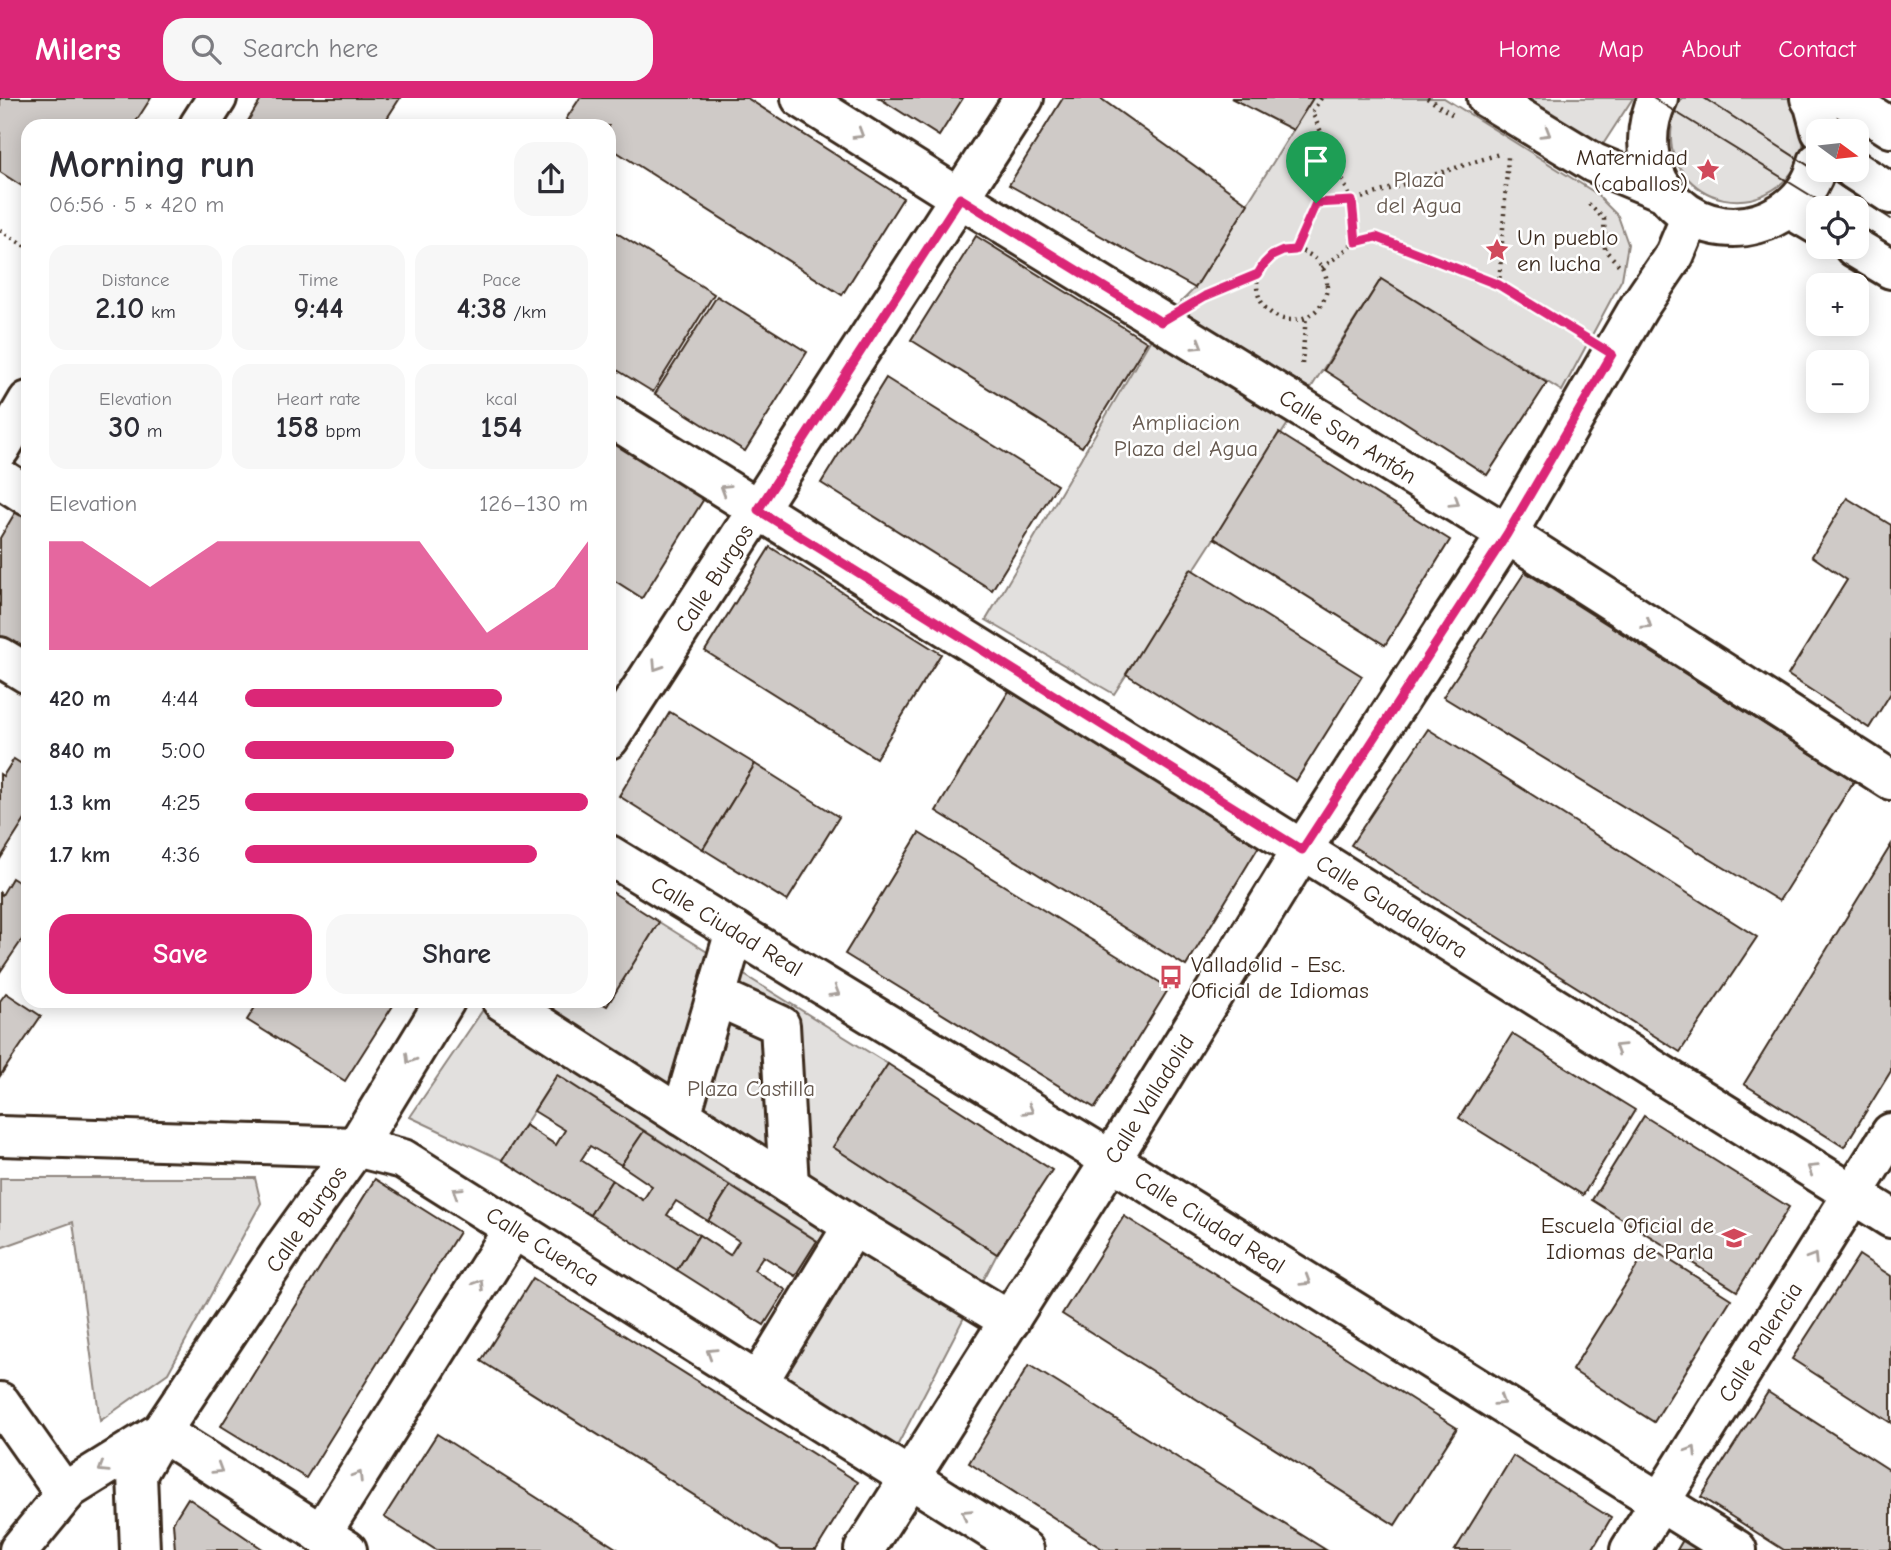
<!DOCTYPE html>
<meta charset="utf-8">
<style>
body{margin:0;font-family:"Comic Neue",sans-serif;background:#f7f7f7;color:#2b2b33;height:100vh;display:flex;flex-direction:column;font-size:26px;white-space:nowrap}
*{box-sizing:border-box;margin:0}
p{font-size:23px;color:#7c7c81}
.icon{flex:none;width:38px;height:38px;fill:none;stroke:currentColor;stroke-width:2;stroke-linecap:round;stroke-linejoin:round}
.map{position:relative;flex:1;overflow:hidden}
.panel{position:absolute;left:21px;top:21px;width:595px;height:889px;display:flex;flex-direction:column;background:#fff;border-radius:21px;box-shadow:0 4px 18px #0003}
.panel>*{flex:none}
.needle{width:46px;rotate:105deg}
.fabs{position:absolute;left:1806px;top:21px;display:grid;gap:14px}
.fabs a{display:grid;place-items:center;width:63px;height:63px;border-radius:14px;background:#fff;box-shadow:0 4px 18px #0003;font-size:35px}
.pin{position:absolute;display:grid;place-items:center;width:60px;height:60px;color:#fff;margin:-72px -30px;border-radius:50% 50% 50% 0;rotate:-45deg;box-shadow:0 0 7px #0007}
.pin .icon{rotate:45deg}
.round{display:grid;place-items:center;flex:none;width:74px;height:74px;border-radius:21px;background:#f7f7f7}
.overview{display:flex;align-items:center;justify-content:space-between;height:119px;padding:0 28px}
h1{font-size:38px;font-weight:700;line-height:52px}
.stats{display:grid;grid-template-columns:repeat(3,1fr);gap:10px;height:119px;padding:7px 28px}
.stats div{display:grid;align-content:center;border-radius:18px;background:#f7f7f7;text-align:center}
.stats b{font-size:30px;font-weight:700}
.stats small{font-size:19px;font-weight:400}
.stats p{font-size:19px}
.chart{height:196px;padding:14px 28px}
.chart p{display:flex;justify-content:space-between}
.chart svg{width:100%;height:126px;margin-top:7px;fill:#db2777;opacity:.7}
.action{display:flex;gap:14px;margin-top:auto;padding:14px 28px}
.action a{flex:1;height:80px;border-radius:21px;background:#db2777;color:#fff;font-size:28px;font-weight:700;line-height:80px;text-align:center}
.action a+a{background:#f7f7f7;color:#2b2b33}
ul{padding:0 28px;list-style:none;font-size:23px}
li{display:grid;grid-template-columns:112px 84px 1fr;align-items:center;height:52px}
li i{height:18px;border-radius:9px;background:#db2777}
header{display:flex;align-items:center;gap:42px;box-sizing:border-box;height:98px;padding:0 35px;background:#db2777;color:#fff}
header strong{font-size:33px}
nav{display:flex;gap:38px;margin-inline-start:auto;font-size:24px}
.search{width:490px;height:63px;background:#f7f7f7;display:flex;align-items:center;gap:18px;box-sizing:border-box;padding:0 24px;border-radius:21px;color:#7c7c81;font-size:26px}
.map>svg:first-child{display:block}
.green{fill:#e2e0de;stroke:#8e857e;stroke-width:2}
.building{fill:#cfcac7;stroke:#3b2a1e;stroke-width:2}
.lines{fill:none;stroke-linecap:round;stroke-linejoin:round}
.minor-casing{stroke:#3b2a1e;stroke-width:44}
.path{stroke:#3b2a1e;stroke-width:4.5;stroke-dasharray:2 5;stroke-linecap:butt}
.minor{stroke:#fff;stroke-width:38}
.tram{stroke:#3b2a1e;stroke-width:2}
.oneway{stroke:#a79f9a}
.route-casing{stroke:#fff;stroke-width:14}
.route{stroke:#db2777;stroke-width:9}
.labels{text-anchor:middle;stroke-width:5;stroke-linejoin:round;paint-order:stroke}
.poi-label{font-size:23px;fill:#3b2a1e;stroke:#fff;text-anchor:end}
.park-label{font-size:23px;fill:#65584e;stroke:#fff}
.street-label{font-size:23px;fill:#3b2a1e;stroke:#fff}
</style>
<header>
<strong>Milers</strong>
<div class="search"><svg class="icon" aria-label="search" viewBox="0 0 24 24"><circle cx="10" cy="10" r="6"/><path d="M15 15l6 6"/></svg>Search here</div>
<nav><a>Home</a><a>Map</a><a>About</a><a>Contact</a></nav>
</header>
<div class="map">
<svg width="1891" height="1452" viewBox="0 0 1891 1452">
<rect width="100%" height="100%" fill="#fff"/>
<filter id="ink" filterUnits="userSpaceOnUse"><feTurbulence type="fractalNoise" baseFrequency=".0143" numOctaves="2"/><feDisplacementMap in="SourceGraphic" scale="14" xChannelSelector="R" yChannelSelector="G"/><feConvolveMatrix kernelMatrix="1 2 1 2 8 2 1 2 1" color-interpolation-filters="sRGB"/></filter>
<g filter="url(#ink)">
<g class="green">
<polygon points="1313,0 1444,0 1594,94 1618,118 1628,146 1622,181 1562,293 1381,181 1114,596 986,522 1161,224 1195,190"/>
<polygon points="1518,0 1633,0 1600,51"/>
<path d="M1682,0h112c2,6 7,13 8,20 16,71 -73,112 -118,56 -8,-10 -13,-23 -13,-35 0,-14 2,-30 11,-41z"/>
<polygon points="659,824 888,966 833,1049 997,1156 895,1352 774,1278 854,1166 557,977 502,1062 410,1019 489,903 598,903 607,908"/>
<polygon points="0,1080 255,1080 261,1105 168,1275 100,1323 73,1124 0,1150"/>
</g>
<g class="building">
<polygon points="0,0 151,0 133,28 28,28 28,92 0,74"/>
<polygon points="262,0 400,0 382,28 245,28"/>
<polygon points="580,0 747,0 903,100 842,197 609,49 609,28 577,28 566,21"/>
<polygon points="879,0 963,0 939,38"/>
<polygon points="1063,0 1100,0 1248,106 1195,190 1009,87"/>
<polygon points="1231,0 1313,0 1293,32"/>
<polygon points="609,130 714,196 653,294 609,267"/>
<polygon points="976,138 1147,244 1082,349 911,242"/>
<polygon points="1381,181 1547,285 1487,377 1324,272"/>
<polygon points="717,198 807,254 745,353 655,296"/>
<polygon points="886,280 1057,387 992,492 821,385"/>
<polygon points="609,334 707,396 642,500 609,479"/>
<polygon points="1279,335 1450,442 1385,547 1214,440"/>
<polygon points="1847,400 1891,427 1891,595 1869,630 1788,577 1847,482 1812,458"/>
<polygon points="19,408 28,413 28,559 0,541 0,440"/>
<polygon points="770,449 941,556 876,660 705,553"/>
<polygon points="1191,471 1362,578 1296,683 1126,576"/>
<polygon points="1525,474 1854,683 1779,803 1443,599"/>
<polygon points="1009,593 1259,748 1186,868 936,713"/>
<polygon points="670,614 755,666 703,751 619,698"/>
<polygon points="1428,631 1757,839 1680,954 1351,747"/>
<polygon points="14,661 28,670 28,717 0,761 0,676 3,678"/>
<polygon points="755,666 839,719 787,803 703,751"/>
<polygon points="919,735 1169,890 1095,1010 845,856"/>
<polygon points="1891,747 1891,973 1844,1049 1744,986"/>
<polygon points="12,780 28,790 28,833 0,874 0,795 2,797"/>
<polygon points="609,792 659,824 607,908 598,903 609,903"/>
<polygon points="6,895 41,918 0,978 0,903"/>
<polygon points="259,903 396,903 345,983 247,922"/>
<polygon points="1512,936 1635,1012 1583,1097 1459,1020"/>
<polygon points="888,966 1052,1072 997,1156 833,1049"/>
<polygon points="557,977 644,1033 621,1067 590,1048 581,1062 612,1082 590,1117 502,1062 525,1027 556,1047 565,1032 534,1013"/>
<polygon points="1644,1018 1789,1109 1737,1193 1592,1102"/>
<polygon points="644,1033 730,1088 708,1123 676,1103 667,1117 699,1137 677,1172 590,1117 612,1082 643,1102 652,1088 621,1067"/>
<polygon points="375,1081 459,1134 306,1380 221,1328"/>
<polygon points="730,1088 817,1143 795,1178 763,1158 754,1172 786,1192 764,1227 677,1172 699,1137 730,1157 739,1143 708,1123"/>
<polygon points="1124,1118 1457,1330 1395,1427 1062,1216"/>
<polygon points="1649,1149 1731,1201 1654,1324 1572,1272"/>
<polygon points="1859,1157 1891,1178 1891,1325 1792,1261"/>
<polygon points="533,1180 858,1384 816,1452 781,1452 481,1263"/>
<polygon points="1029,1267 1326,1452 1104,1452 969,1365"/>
<polygon points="1768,1294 1891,1373 1891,1452 1784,1452 1701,1399"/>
<polygon points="437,1336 619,1452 436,1452 384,1419"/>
<polygon points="1513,1358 1611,1420 1592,1452 1455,1452"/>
<polygon points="188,1400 264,1452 175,1452 173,1424"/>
<polygon points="1683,1442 1698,1452 1677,1452"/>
</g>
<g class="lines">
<g class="minor-casing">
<g id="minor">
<polyline points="801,0 960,100 1507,436 1891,682"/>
<polyline points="1487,0 1594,65 1664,94"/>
<path d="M1658,0c-39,82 45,162 123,115 19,-11 32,-30 37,-51"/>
<polyline points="1810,0 1814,7 1821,33"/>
<polyline points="1844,0 1891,30"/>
<polyline points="199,28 217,0"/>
<polyline points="1854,72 1891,96"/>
<polyline points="1789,110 1818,127"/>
<polyline points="1854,149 1891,171"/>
<polyline points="609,318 1891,1120"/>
<polyline points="0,351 28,303"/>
<polyline points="0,380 28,398"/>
<polyline points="0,559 28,576"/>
<polyline points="609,641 1024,0"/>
<polyline points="609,757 1111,1062 1737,1452"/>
<polyline points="716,898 780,927 789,1087"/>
<polyline points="502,903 853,1128 1010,1223"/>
<polyline points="681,1018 735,833"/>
<polyline points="0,1038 356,1049 403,1061 1024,1452"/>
<polyline points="758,1284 853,1128"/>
<polyline points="0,1304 65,1396"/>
<polyline points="161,1334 347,1452"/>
<polyline points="321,1436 514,1130"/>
<polyline points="19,1452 69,1391 156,1337"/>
<polyline points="140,1452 137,1376 161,1334 285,1148 356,1049 445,903"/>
<polyline points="864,1452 1111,1062 1302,752 1507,436 1639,209 1675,156 1691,118"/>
<polyline points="1630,1452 1891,1035"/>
</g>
</g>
<g class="path">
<polyline points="1321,0 1312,14 1352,103 1356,144"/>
<polyline points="1427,0 1453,17"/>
<polyline points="1589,106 1604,121 1605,152 1621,169"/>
<polyline points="0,132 28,150"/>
<polyline points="1295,152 1316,105 1352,103 1502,55"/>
<circle cx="1292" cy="187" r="35"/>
<polyline points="1322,170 1356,144 1376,139 1499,187 1579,236"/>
<polyline points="1499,187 1508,59"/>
<polyline points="1198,202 1258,176"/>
<polyline points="1302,266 1306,218"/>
</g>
<use href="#minor" class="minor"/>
<g class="tram">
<polyline points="1653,0 1831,110"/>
<polyline points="1704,0 1891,121"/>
<polyline points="1857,126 1891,147"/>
</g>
</g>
<defs><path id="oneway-chevron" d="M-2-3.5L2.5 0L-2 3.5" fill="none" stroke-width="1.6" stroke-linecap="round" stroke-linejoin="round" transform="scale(1.75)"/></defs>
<g class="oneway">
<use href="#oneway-chevron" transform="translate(1546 35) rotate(31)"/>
<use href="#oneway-chevron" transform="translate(859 36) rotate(32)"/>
<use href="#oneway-chevron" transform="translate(1198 247) rotate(31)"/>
<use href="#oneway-chevron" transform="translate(725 391) rotate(-148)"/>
<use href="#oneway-chevron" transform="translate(1455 404) rotate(32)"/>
<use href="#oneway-chevron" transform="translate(1647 526) rotate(33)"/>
<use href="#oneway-chevron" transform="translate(657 568) rotate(123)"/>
<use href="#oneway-chevron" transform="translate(835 894) rotate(31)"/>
<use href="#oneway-chevron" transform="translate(1619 950) rotate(-148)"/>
<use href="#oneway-chevron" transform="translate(410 961) rotate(121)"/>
<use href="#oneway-chevron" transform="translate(1029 1012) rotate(31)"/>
<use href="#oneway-chevron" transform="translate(1812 1071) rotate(-148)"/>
<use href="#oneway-chevron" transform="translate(457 1094) rotate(-148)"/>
<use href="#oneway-chevron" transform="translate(1813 1160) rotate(-58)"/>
<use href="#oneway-chevron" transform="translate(1306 1183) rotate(32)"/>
<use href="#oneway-chevron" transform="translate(479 1186) rotate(-58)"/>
<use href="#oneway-chevron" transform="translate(711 1255) rotate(-148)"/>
<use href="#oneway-chevron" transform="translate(1500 1303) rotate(32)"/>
<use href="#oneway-chevron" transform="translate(1692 1353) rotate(-58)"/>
<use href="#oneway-chevron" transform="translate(103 1370) rotate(148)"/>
<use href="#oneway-chevron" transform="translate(218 1371) rotate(32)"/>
<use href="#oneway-chevron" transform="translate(358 1378) rotate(-58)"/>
<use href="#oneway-chevron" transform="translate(966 1416) rotate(-148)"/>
</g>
</g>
<g class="lines" filter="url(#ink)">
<g class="route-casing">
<polygon id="route" points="960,100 1161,224 1205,198 1258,176 1264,166 1272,158 1283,153 1295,152 1316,105 1352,103 1356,144 1376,139 1499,187 1612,256 1507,436 1302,752 758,412"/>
</g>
<use href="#route" class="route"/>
</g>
<defs>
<g id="sight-bare" transform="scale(1.89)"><path d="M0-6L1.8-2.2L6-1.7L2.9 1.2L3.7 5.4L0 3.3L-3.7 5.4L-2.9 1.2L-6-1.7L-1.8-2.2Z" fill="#d1495b" stroke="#fff" stroke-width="2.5" paint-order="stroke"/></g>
<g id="bus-bare" transform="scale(1.89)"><path d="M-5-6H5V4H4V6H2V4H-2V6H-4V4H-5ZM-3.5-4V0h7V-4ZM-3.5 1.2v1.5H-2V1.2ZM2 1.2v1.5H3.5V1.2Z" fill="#d1495b" stroke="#fff" stroke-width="2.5" paint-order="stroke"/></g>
<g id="school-bare" transform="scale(1.89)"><path d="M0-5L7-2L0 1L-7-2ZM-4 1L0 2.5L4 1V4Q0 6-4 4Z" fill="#d1495b" stroke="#fff" stroke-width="2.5" paint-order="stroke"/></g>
</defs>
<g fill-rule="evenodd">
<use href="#sight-bare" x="1708" y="72"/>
<use href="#sight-bare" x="1497" y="152"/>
<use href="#bus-bare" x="1171" y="879"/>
<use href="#school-bare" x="1734" y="1140"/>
</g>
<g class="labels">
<g class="poi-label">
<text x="1688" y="67">Maternidad<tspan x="1688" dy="26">(caballos)</tspan></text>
<text x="1517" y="147" text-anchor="start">Un pueblo<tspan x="1517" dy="26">en lucha</tspan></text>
<text x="1191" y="874" text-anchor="start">Valladolid - Esc.<tspan x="1191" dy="26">Oficial de Idiomas</tspan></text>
<text x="1714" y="1135">Escuela Oficial de<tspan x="1714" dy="26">Idiomas de Parla</tspan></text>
</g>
<g class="park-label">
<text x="1419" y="89">Plaza<tspan x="1419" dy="26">del Agua</tspan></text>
<text x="1186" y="332">Ampliacion<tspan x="1186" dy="26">Plaza del Agua</tspan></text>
<text x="751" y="998">Plaza Castilla</text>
</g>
<g class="street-label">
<text transform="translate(1348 338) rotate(32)" y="8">Calle San Antón</text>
<text transform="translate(714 480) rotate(-57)" y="8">Calle Burgos</text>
<text transform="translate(1392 808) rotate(32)" y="8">Calle Guadalajara</text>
<text transform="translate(727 828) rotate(31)" y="8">Calle Ciudad Real</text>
<text transform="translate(1149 1001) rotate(-58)" y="8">Calle Valladolid</text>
<text transform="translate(306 1121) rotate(-55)" y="8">Calle Burgos</text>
<text transform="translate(1210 1124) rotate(32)" y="8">Calle Ciudad Real</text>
<text transform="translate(543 1148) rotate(32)" y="8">Calle Cuenca</text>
<text transform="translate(1760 1244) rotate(-58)" y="8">Calle Palencia</text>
</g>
</g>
</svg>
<div class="fabs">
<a><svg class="needle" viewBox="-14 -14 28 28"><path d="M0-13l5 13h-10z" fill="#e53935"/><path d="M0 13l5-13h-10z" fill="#7c7c81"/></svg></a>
<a><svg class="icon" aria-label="locate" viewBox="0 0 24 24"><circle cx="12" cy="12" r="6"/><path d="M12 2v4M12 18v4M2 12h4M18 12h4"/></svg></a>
<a>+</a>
<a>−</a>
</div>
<div class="pin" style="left:1316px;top:105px;background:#1e9e55"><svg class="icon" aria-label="arrive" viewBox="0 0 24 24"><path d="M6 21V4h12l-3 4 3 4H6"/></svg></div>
<section class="panel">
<div class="overview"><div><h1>Morning run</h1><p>06:56 · 5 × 420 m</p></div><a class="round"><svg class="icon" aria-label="share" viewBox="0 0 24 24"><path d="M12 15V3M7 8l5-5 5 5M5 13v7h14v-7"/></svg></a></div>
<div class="stats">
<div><p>Distance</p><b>2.10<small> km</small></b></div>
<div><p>Time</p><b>9:44</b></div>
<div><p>Pace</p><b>4:38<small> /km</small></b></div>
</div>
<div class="stats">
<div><p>Elevation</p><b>30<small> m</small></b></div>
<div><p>Heart rate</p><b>158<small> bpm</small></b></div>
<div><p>kcal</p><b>154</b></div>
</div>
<div class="chart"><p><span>Elevation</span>126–130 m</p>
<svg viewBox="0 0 160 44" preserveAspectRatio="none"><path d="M0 44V6L10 6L20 14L30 22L40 14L50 6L60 6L70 6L80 6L90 6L100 6L110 6L120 22L130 38L140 30L150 22L160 6V44z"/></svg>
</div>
<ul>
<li><b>420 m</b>4:44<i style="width:75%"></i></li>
<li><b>840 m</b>5:00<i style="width:61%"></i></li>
<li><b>1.3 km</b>4:25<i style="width:100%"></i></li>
<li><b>1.7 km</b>4:36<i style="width:85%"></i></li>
</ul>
<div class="action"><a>Save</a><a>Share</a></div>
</section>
</div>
